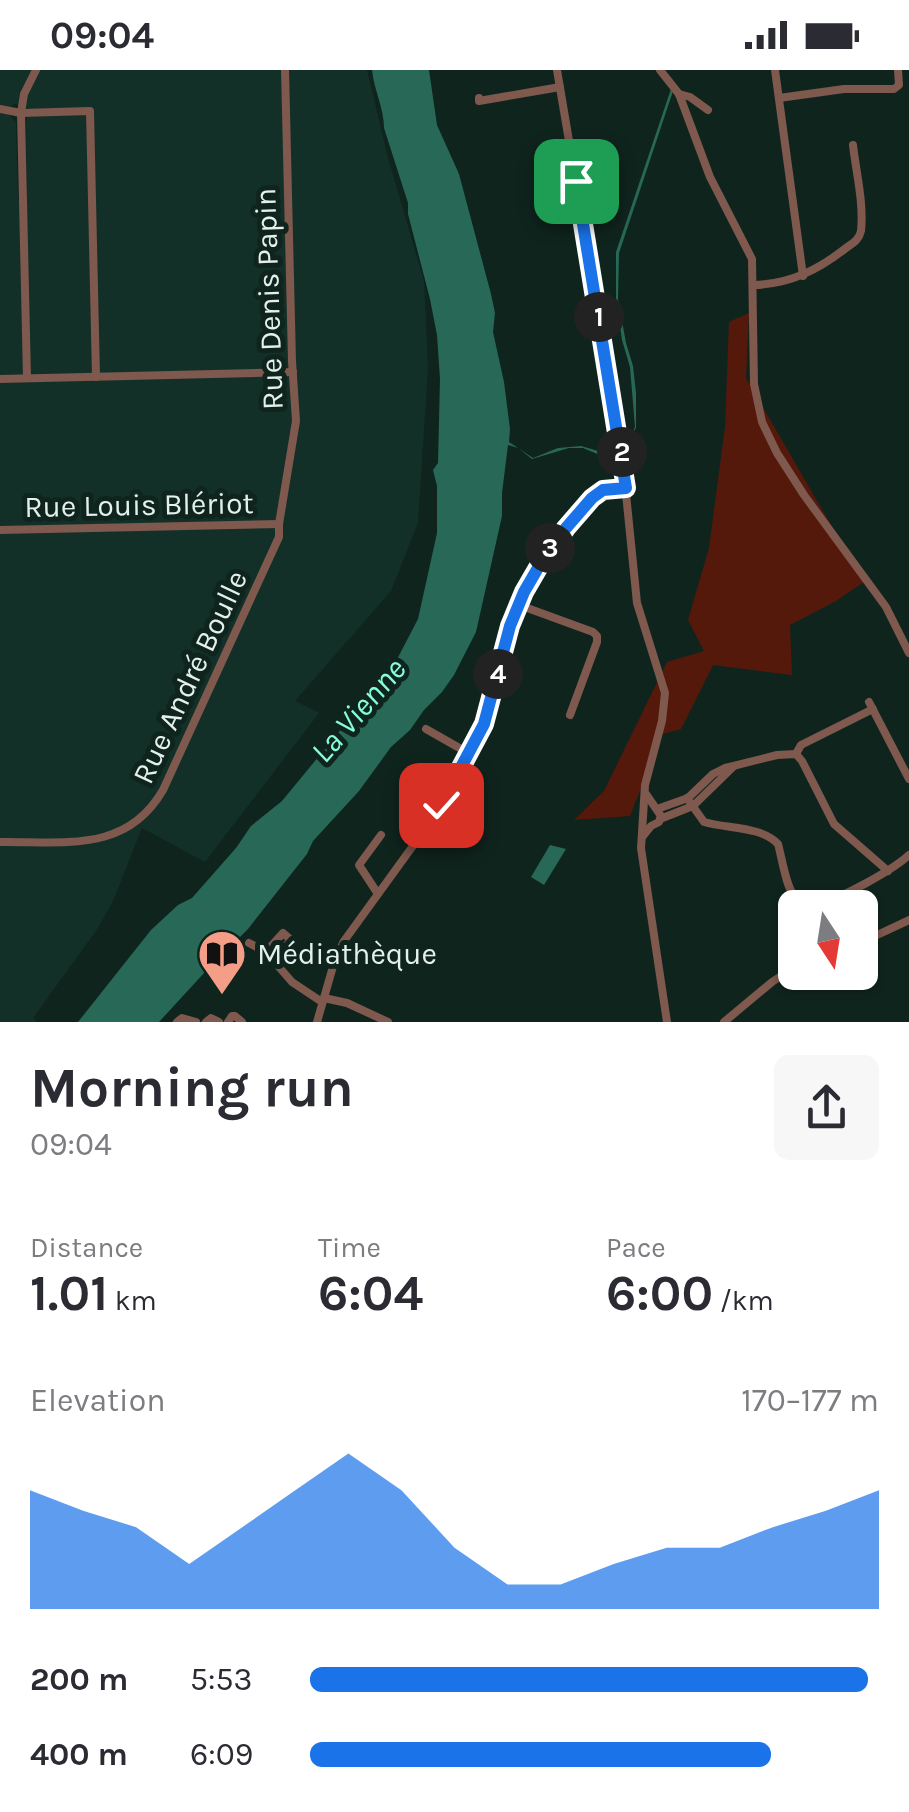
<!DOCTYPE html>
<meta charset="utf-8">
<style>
body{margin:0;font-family:Karla,sans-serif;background:#f7f7f7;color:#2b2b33;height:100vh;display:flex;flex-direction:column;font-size:38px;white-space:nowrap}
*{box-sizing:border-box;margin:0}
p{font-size:32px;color:#7c7c81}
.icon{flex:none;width:55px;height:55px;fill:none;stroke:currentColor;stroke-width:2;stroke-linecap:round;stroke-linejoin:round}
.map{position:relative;height:952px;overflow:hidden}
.panel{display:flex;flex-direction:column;background:#fff;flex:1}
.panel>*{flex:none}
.needle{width:65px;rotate:168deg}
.controls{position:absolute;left:778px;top:820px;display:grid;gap:20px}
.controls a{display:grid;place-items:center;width:100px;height:100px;border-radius:15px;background:#fff;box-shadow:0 2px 8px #0004;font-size:50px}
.pin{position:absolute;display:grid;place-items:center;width:85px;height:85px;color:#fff;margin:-42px;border-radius:20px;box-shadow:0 5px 15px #0006}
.km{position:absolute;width:50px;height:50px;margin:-25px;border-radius:50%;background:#222;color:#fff;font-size:28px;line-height:50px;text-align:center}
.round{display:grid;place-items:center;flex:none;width:105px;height:105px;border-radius:15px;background:#f7f7f7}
.headline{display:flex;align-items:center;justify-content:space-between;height:170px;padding:0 30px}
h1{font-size:55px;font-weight:700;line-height:75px}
.stats{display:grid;grid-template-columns:repeat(3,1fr);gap:15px;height:170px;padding:10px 30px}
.stats div{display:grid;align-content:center}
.stats b{font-size:50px;font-weight:700}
.stats small{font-size:28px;font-weight:400}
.stats p{font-size:28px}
.chart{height:280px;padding:20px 30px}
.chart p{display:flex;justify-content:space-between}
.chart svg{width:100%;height:180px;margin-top:10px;fill:#1a73e8;opacity:.7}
ul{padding:0 30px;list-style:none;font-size:32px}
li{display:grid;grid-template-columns:160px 120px 1fr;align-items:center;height:75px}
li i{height:25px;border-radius:12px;background:#1a73e8}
.status{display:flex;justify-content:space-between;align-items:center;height:70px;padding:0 50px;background:#fff;direction:ltr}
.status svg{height:28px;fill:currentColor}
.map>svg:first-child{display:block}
.built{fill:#123028}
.green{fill:#55190b}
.water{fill:#276857}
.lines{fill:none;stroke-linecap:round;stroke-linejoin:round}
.minor{stroke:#7f584e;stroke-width:8}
.route-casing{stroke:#fff;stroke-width:20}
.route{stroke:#1a73e8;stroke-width:12}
.labels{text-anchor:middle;stroke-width:10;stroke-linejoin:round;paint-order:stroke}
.street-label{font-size:30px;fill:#e3f0eb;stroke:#10241e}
.poi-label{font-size:30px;fill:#e3f0eb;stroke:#10241e;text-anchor:start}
.water-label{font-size:32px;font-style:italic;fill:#85feda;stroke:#10241e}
</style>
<div class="status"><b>09:04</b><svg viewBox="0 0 49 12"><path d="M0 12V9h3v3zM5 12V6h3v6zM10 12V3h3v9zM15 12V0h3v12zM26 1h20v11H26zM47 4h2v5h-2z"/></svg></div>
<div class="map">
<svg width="909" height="952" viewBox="0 0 909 952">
<rect width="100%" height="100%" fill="#10241e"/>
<polygon class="built" points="0,0 367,0 388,88 424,211 428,297 418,453 391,521 295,631 319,643 205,792 142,758 113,831 96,861 33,948 37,952 0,952 0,43 9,44 16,53 18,130 27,130 26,53 29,38 15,34 9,37 0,35"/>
<polygon class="green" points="749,243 746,308 864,512 836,531 790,555 792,605 713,595 681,659 662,664 630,746 574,750 604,721 667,592 704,581 688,550 709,478 725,357 729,252"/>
<g class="water">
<path d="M372,0h57l8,55 22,49 32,120 4,19 -2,19 11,50 6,47 -1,13 24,16 25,-10 23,-2 38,11 -17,-1 -19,-8h-14l-37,11 -14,-11 -10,-3 -6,48v23l-26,116 -22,43 -12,17 -18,18 -14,20 -19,17 -32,44 -46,50 -6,13 -59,75 -24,24v3l-8,4 -57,62h-81l73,-92 27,-25 14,-7 44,-50 15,-22 31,-25 112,-136 24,-46 19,-86v-47l-4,-16 5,-7 2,-84 -3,-44 -7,-36 -22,-85v-11l-24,-75c0,-20 -10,-38 -12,-58z"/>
<polygon points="671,19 673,21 619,183 618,229 626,273 633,296 636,323 636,358 631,365 634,371 632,375 636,380 629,386 626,385 635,381 632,375 633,371 631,365 635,357 630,297 622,270 616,229 616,182"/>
<polygon points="550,775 566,779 544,815 531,807"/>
</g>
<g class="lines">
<g class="minor">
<polyline points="557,0 622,384 637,533 665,623 662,651 645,715 641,778 667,952"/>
<polyline points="660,0 679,24 710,107 752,189 754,314 762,352 777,383 804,425 886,537 909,583"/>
<polyline points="775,0 803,206"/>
<polyline points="679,24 690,27 708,40"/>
<polyline points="479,28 479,31 560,17"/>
<polyline points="779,28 844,19 894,19 899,15 898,0"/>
<polyline points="0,39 21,43 90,41 96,307"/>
<path d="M754,215c36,-1 64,-15 92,-37 7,-5 13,-8 15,-17 3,-28 -5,-59 -8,-86"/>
<polyline points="27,308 21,43 24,24 36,0"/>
<polyline points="0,309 293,302"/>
<polyline points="0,460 279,454"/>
<polyline points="519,535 593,562 597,566 597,572 570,645"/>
<polyline points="869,632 909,709"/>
<polyline points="426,659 470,684"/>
<polyline points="796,684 801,675 873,639"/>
<polyline points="413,717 441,735"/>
<path d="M687,728l17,24c24,7 57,4 74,22 4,14 8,44 17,53 6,6 15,9 22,7 22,-4 76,-34 92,-49"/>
<polyline points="657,739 688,728 713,704 725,698 777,685 796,684 802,691 834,754 888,801"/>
<polyline points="660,749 693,736 733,697"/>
<polyline points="643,766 651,756 659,752 661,746 646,724"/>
<path d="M0,772c63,-1 126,12 163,-52l116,-253v-13l17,-103 -4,-60 -7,-291"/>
<polyline points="378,824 359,795 381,765"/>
<polyline points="249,873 266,882"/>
<polyline points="860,873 909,850"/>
<polyline points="273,890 291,870 283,863 266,882 292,912 322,932"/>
<polyline points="324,928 347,933 388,952"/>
<polyline points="177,952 182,948 196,952"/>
<polyline points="206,952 211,948 219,952"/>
<polyline points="228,952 232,946 235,946 242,952"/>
<polyline points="317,952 334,893 344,871 431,751 469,686 489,642 510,556 524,523 541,491 566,457 593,428 603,421 626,417"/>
<polyline points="724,952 772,912 795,897"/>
</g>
</g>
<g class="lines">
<g class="route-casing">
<polyline id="route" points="441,735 484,654 510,556 524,522 542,491 566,458 592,428 603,420 626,418 576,111"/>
</g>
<use href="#route" class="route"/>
</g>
<defs>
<g id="library-pin" transform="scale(2.5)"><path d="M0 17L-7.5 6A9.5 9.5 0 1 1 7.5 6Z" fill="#f49e88" stroke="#10241e"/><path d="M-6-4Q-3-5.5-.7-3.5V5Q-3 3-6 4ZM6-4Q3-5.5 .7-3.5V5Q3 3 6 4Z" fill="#111"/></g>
</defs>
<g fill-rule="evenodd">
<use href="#library-pin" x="222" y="884"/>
</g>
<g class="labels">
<g class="street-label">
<text transform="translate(269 229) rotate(-92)" y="10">Rue Denis Papin</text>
<text transform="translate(139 435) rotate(-1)" y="10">Rue Louis Blériot</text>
<text transform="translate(190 607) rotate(-65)" y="10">Rue André Boulle</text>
</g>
<g class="poi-label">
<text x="257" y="894">Médiathèque</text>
</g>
<g class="water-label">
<text transform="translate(358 640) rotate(-49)" y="11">La Vienne</text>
</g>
</g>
</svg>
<div class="controls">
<a><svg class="needle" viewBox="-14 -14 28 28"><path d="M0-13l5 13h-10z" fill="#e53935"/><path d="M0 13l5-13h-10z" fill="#7c7c81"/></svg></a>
</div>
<div class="pin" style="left:576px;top:111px;background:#1e9e55"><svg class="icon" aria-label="arrive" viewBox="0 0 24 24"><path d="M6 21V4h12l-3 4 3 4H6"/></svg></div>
<div class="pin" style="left:441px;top:735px;background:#d93025"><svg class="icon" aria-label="check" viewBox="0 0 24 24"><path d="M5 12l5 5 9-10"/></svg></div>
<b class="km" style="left:599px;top:247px">1</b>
<b class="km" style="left:622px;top:382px">2</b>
<b class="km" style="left:550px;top:478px">3</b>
<b class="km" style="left:498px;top:604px">4</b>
</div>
<section class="panel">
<div class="headline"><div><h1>Morning run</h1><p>09:04</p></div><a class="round"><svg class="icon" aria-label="share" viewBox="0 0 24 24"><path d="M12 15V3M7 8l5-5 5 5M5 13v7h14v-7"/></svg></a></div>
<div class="stats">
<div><p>Distance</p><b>1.01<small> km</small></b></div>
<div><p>Time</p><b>6:04</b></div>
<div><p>Pace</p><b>6:00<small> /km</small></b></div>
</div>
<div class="chart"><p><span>Elevation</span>170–177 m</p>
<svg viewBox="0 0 160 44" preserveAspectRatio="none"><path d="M0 44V15L10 20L20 24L30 33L40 24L50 15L60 6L70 15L80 29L90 38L100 38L110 33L120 29L130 29L140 24L150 20L160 15V44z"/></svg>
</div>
<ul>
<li><b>200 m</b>5:53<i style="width:98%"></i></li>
<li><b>400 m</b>6:09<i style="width:81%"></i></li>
</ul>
</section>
